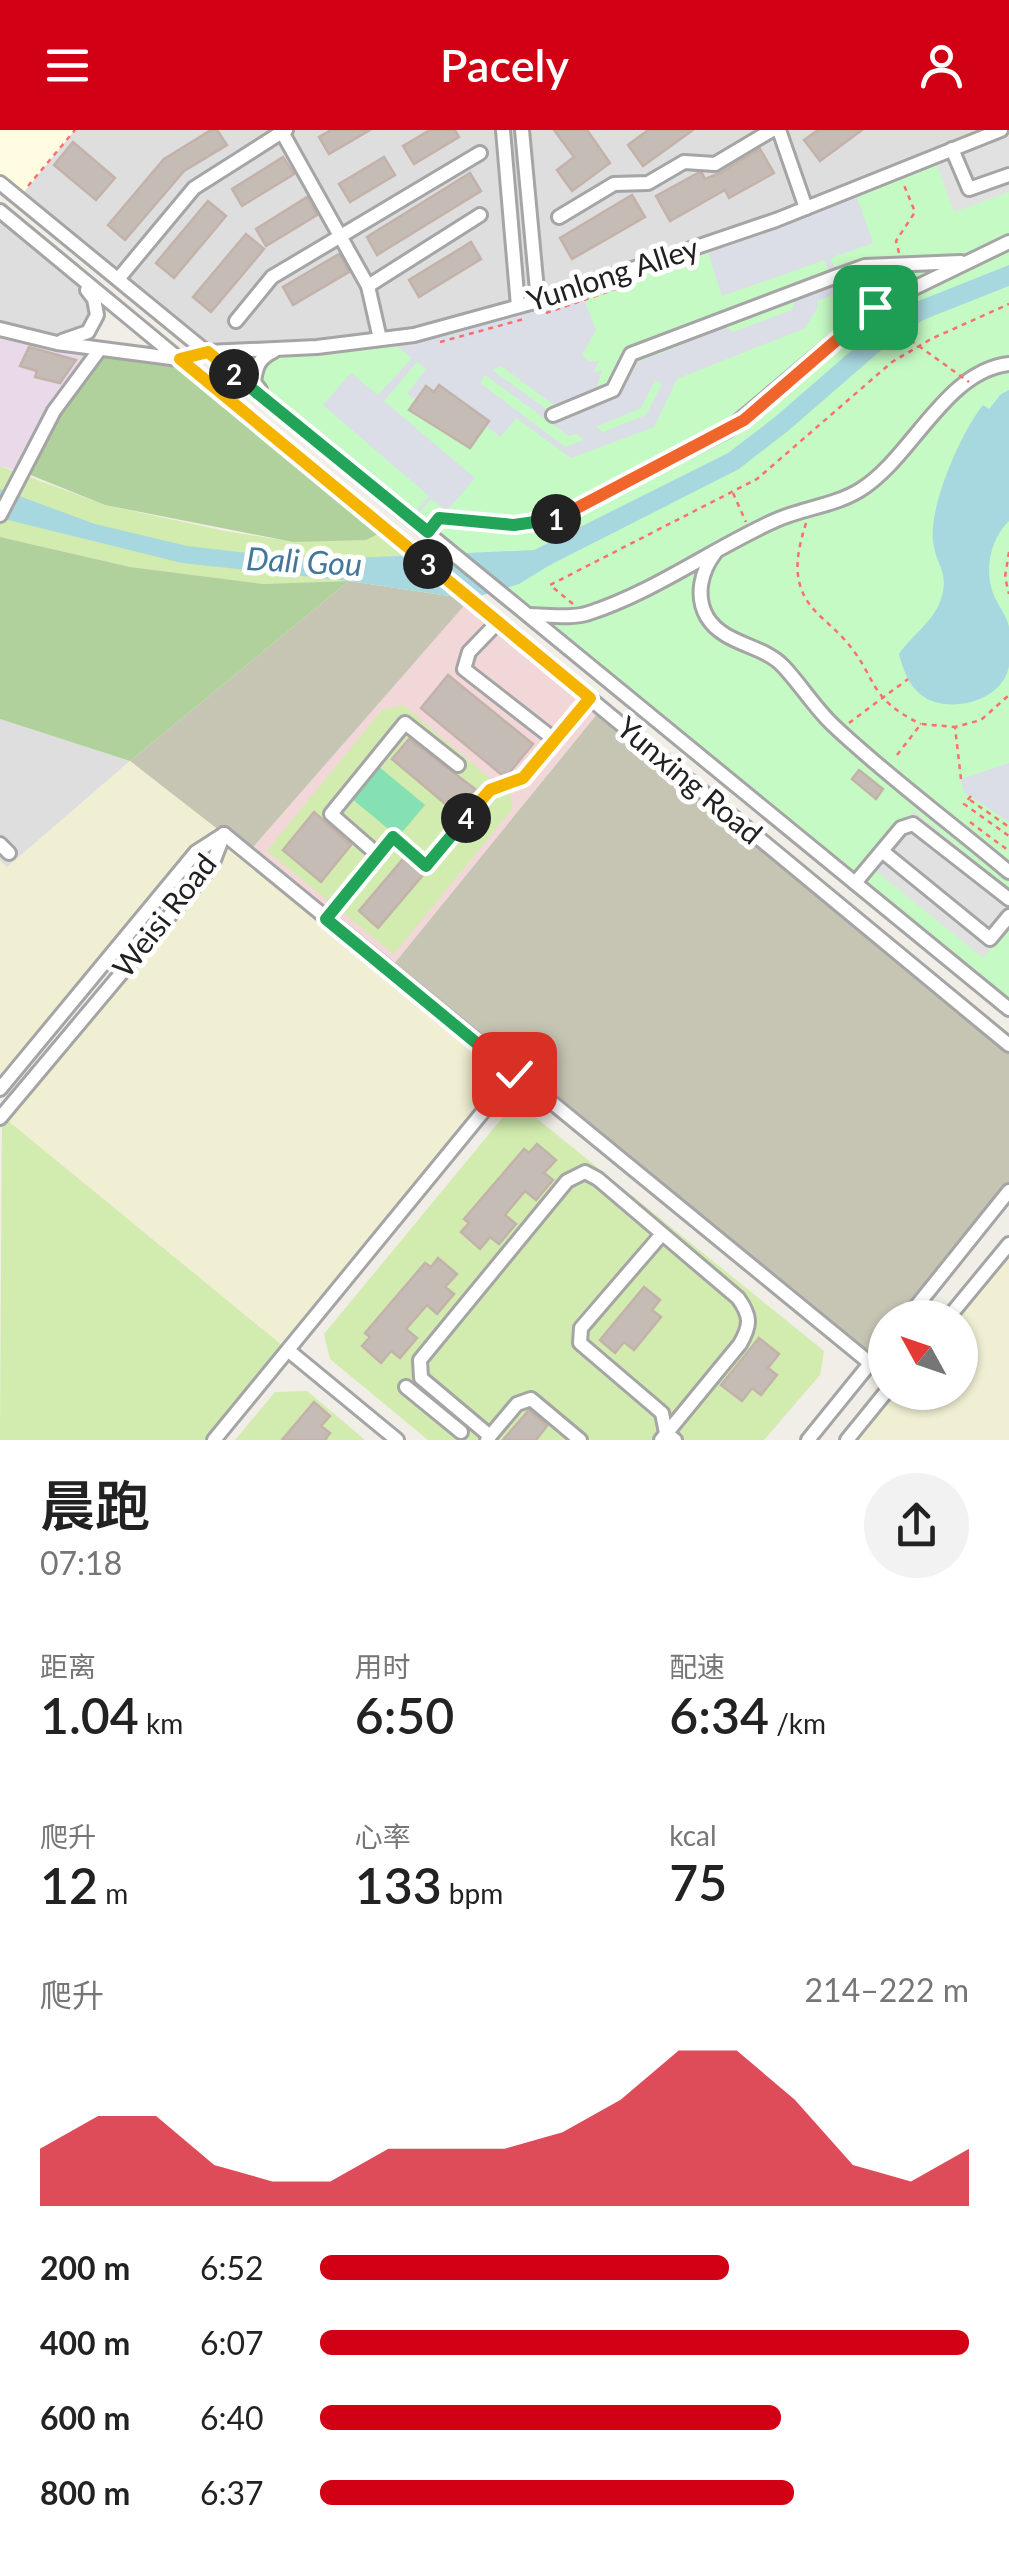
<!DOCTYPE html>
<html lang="zh">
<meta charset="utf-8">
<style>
body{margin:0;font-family:Lato,"Noto Sans SC",sans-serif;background:#f2f2f2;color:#222;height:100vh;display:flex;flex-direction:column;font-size:38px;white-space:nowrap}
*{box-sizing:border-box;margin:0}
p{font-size:32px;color:#767676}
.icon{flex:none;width:55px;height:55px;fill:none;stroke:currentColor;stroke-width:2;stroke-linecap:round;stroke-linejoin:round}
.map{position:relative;height:1310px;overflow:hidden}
.side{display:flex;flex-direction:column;background:#fff;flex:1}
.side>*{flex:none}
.needle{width:65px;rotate:310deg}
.tools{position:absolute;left:868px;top:1170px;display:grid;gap:20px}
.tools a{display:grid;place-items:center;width:110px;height:110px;border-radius:50%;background:#fff;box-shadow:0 2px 8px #0004;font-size:50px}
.pin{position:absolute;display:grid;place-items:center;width:85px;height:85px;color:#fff;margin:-42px;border-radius:20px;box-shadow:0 5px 15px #0006}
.km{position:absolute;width:50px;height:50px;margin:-25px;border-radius:50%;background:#222;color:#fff;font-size:28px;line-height:50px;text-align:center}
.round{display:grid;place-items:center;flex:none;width:105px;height:105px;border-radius:52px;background:#f2f2f2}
.overview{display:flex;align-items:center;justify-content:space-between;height:170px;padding:0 40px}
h1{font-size:55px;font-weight:600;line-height:75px}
.metrics{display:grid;grid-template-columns:repeat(3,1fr);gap:15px;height:170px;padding:10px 40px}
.metrics div{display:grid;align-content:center}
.metrics b{font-size:50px;font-weight:600}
.metrics small{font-size:28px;font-weight:400}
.metrics p{font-size:28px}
.chart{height:280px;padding:20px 40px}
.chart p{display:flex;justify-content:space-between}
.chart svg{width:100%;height:180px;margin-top:10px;fill:#d10014;opacity:.7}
ul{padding:0 40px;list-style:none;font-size:32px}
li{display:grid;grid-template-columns:160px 120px 1fr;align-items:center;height:75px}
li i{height:25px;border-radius:12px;background:#d10014}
header{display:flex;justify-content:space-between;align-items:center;height:130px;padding:0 40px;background:#d10014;color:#fff;font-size:45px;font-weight:600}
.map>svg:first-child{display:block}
.residential{fill:#dfdede}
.commercial{fill:#f2d7d8}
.industrial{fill:#ead9e9}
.education{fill:#fffce2}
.construction{fill:#c6c4b2}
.farmland{fill:#f0efd3}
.grass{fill:#d2ebae}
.forest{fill:#b0d19c}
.park{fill:#c6fac5}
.pitch{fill:#85e0b4}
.parking{fill:#e1e1e1}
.plaza{fill:#dbdde7;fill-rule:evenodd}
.water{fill:#a8d8df}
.building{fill:#c6bcb6;stroke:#c3b2a9;stroke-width:2.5}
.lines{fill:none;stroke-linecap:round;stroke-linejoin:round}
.minor-casing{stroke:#a5a5a5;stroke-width:18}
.path{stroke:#fb706f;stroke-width:2.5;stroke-dasharray:5 5;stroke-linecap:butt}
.minor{stroke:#fff;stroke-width:12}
.path-bridge{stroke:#fb706f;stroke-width:2.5;stroke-dasharray:5 5;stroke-linecap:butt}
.split-1-casing{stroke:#fff;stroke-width:20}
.split-2-casing{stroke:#fff;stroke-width:20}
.split-3-casing{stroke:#fff;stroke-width:20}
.split-4-casing{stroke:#fff;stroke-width:20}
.split-5-casing{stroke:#fff;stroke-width:20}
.split-1{stroke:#f0652b;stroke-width:12}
.split-2{stroke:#22a559;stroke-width:12}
.split-3{stroke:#f5b400;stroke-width:12}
.split-4{stroke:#f5b400;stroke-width:12}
.split-5{stroke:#22a559;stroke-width:12}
.labels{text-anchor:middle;stroke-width:10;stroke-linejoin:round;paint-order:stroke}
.street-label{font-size:30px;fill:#212121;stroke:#fff}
.water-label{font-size:32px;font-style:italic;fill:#42779a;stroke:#fff}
</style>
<header><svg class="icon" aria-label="menu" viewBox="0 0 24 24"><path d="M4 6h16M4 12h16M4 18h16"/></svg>Pacely<svg class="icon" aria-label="person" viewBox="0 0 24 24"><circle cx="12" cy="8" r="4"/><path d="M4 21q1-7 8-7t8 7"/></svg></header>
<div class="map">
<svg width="1009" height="1310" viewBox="0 0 1009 1310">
<rect width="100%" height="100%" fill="#f1ede7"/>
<g class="residential">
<polygon points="0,0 1003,0 776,90 414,205 208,222 0,53"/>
<polygon points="0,81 70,138 94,169 88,202 57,213 0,197"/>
<polygon points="0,589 130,631 7,738 0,731"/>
</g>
<polygon class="commercial" points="470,469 602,578 389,840 247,724"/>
<polygon class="industrial" points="0,199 100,219 23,342 0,336"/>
<polygon class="education" points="0,0 75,0 19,68 0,53"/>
<g class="construction">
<polygon points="349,451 470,469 247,724 130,631"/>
<polygon points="602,578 1009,915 1009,1061 907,1187 885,1188 885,1215 870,1233 389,840"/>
</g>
<g class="farmland">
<polygon points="130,631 224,704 514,944 289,1221 2,986 212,735 223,706 196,722 0,959 0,731 7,737"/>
<polygon points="1009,1114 1009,1310 847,1310 886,1263 960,1262 960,1188 948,1187"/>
</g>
<g class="grass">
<polygon points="0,336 105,375 225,401 294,412 386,400 470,469 349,451 263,454 130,437 0,407"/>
<polygon points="403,575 510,665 513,678 394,824 267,721 382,580"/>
<polygon points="2,986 289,1221 214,1310 0,1310"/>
<polygon points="504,986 535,987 824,1221 820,1245 764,1310 428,1310 330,1229 324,1204"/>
<polygon points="307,1261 365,1310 235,1310 275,1262"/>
</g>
<g class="forest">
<polygon points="100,219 179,229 386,400 366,410 293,412 105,375 23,342"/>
<polygon points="0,407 130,437 263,454 349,451 130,631 0,589"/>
</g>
<polygon class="park" points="1009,0 1009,879 208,222 414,205 538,171"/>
<polygon class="pitch" points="378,636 425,675 398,707 351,668"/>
<g class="parking">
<polygon points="1009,0 1009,62 954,82 934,27"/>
<polygon points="914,681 1009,759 1009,798 983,828 870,736"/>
</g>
<g class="plaza">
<path d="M854,59l19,54 -42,15 11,33 -25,10 1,6 -13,21 -128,51 -23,48 -83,31 -55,-40 -15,19 -15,-11 3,-5 -63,-34 -10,13 -9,-6 19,-25 -9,-7 -33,39 91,77 -28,33 -16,-12 -18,21 -3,-2 19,-22 -106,-91 28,-32 27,22 34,-37 -26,-20 193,-51 17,43 -14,25 7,6h10l-6,12 9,-3 -5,16 10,-3 -3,10 21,-26 57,-22 6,-13 24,-9 3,7 10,-4 8,6 59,-22 6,-19 33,-13 -6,-18 -103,36 -17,-52zM501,236l60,44 -8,4 -61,-44zM485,245l84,61 8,-2 7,6 -19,7 -85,-64zM655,250l7,4 -16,31 -43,17 -7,-5 45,-19z"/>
<polygon points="1009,633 1009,692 964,662 961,649"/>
</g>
<g class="water">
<polygon points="1009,135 1009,156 923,190 894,209 788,301 739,339 550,435 519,454 470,469 349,451 182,433 0,388 0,359 95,394 187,416 308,430 534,420 728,323 775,287 883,193 911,174"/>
<path d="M1009,260v131c-18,17 -25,48 -16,72 4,11 14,23 16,34 0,11 0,28 0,39 -6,36 -63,50 -89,28 -12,-10 -17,-25 -21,-40 13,-19 35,-33 42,-55 9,-28 -6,-34 -8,-59 -4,-34 28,-108 50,-135l6,4 12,-15z"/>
</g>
<g class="building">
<polygon points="211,0 217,0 227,15 184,41 125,110 108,95 164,29"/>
<polygon points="331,0 370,0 329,24 319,7"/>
<polygon points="430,0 455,0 459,7 414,34 403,16"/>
<polygon points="554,0 587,0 610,33 572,61 557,40 574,27"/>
<polygon points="648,0 693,0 643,36 628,15"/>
<polygon points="818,0 862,0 820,31 804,10"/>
<polygon points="73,12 115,48 96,70 54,35"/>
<polygon points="760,19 774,43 729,68 725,60 670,91 656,66 698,43 702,43 705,49 720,43"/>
<polygon points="283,27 294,44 242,76 232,59"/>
<polygon points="384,27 395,45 350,72 339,54"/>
<polygon points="470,43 481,61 377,125 367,107"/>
<polygon points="632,65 645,87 572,129 560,108"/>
<polygon points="307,67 317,85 266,116 256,99"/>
<polygon points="208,71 226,86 174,148 156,133"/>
<polygon points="246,104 264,119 211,182 193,167"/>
<polygon points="471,112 481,129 419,167 409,150"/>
<polygon points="339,124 349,142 293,175 283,157"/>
<polygon points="29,217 76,230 60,253 35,247 37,241 20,236"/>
<polygon points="439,255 489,291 470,318 409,280 426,256 434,262"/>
<polygon points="448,545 533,614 510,642 502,645 421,578"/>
<polygon points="409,609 475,659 455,682 392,629"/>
<polygon points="859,640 883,659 876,669 852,649"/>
<polygon points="314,682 351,715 321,752 283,720"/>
<polygon points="403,729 423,745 378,798 359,781"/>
<polygon points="537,1014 556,1030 544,1043 553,1050 536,1070 525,1061 505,1085 516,1094 499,1114 490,1107 480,1119 461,1102 469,1093 464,1089 524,1019 529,1023"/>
<polygon points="438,1128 457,1144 445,1157 454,1164 437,1184 427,1175 406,1199 417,1208 400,1228 391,1221 381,1233 362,1216 370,1207 365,1203 425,1133 431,1137"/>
<polygon points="644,1157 660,1170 652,1180 661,1187 634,1220 624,1212 615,1223 600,1210"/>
<polygon points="759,1208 779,1224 768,1238 777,1245 761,1265 752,1258 742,1271 721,1255"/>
<polygon points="314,1272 330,1286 321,1296 330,1303 325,1310 282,1310"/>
<polygon points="529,1280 547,1296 536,1310 503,1310"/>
</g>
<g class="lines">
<g class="minor-casing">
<g id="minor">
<polyline points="286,0 282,2 368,156 380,209"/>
<polyline points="503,0 518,176"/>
<polyline points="522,0 538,171"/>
<polyline points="779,0 806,78"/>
<polyline points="952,19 969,59 1009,45"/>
<polyline points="0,53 1009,879"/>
<polyline points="0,81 1009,915"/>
<polyline points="559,87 614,54 648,53 684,32 715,34 772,0"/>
<polyline points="119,148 194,58 282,2"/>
<polyline points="368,156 480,85"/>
<polyline points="236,191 272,147 480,23"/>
<polyline points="0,199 57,213 179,229 208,222 317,217 414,205 538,171 776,90 1001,0"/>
<polyline points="62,211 88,202 97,185 94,169 87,160"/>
<path d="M260,260l-6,-8c2,-16 5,-24 20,-31"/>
<polyline points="553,285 613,260 631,224 837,146 865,136 961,132"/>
<polyline points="0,385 54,281 100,219"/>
<polyline points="427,402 439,387 514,395 552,390 728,300 875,177 1009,112"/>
<path d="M715,423c-14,18 -20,43 -8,64 17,28 55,27 76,49 18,19 31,41 50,59 55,52 118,98 176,147"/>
<path d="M528,485c19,0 44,4 61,-2 65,-21 123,-64 185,-92 28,-13 60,-15 86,-31 52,-32 85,-119 149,-126"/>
<polyline points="498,492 469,522 464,539 555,610"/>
<polyline points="224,704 870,1233"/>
<polyline points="0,714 9,723"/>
<polyline points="882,721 990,809 1009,786"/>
<polyline points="378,725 393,707 426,736 489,660 523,648 590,568"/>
<polyline points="855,753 901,698 913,694 1009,769"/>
<polyline points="326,789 378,725 331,684 405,593 458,635"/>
<polyline points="0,959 196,722 224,704"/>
<polyline points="0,988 212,735 224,704"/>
<polyline points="662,1104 581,1198 580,1213 662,1283 666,1303 675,1310"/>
<polyline points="907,1188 1009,1061"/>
<polyline points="948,1188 1009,1114"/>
<polyline points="289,1221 397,1310"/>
<polyline points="406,1257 461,1302"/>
<polyline points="490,1306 517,1274 531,1269 580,1310"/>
<polyline points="214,1310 514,944"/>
<path d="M487,1310l3,-4 -69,-58 -1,-18 147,-179 18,-9 13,7 140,119c13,18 13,27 2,46l-79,96"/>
<polyline points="808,1310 885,1215"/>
<polyline points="847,1310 886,1262"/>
</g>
</g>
<g class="path">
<polyline points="28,56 75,0"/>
<polyline points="899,123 896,111 915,82 904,55"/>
<polyline points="546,183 642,150"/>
<polyline points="440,212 524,189"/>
<polyline points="733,363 746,392"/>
<path d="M806,393c-6,20 -12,41 -6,62 7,25 27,35 44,54 35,39 21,58 77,85"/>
<polyline points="1009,422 1005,447 1009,464"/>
<polyline points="573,474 550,455 757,349 892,232 931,209 1009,174"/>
<polyline points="849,593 908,549"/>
<polyline points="897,625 921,594 955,597"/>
<polyline points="961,649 955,597 981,590 1009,565"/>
<polyline points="971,666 964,674 1009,706"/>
<polyline points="970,670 1009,697"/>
<polyline points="970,692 1009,721"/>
</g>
<use href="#minor" class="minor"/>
<polyline class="path-bridge" points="837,146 842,161 969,252"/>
</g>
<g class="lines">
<g class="split-1-casing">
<polyline id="split-1" points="556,389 744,290 875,177"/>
</g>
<g class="split-2-casing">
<polyline id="split-2" points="234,244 428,402 439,388 514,395 556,389"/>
</g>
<g class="split-3-casing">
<polyline id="split-3" points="234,244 208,222 180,229 428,434"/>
</g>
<g class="split-4-casing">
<polyline id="split-4" points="428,434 590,568 523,648 490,660 466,688"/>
</g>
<g class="split-5-casing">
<polyline id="split-5" points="466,688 426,736 393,707 326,789 514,944"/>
</g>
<use href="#split-1" class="split-1"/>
<use href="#split-2" class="split-2"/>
<use href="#split-3" class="split-3"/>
<use href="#split-4" class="split-4"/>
<use href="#split-5" class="split-5"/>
</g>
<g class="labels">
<g class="street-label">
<text transform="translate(613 145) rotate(-18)" y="10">Yunlong Alley</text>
<text transform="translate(689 651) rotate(40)" y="10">Yunxing Road</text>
<text transform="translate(165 786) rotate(-52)" y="10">Weisi Road</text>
</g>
<g class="water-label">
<text transform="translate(304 432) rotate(3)" y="11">Dali Gou</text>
</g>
</g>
</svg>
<div class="tools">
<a><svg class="needle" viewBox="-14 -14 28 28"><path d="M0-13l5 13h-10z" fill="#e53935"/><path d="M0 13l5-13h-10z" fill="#767676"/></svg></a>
</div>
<div class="pin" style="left:875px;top:177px;background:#1e9e55"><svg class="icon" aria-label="arrive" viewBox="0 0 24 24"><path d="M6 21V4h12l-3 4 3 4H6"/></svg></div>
<div class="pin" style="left:514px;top:944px;background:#d93025"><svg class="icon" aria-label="check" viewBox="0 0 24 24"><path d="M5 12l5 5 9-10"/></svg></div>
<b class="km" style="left:556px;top:389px">1</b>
<b class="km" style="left:234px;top:244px">2</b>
<b class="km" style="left:428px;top:434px">3</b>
<b class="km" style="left:466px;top:688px">4</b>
</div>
<section class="side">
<div class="overview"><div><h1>晨跑</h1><p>07:18</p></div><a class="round"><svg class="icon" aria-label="share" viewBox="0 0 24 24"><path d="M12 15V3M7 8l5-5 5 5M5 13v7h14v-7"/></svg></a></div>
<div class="metrics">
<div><p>距离</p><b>1.04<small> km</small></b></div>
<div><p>用时</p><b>6:50</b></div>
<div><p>配速</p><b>6:34<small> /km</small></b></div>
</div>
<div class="metrics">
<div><p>爬升</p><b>12<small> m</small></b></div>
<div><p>心率</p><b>133<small> bpm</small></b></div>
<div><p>kcal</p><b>75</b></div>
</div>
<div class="chart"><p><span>爬升</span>214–222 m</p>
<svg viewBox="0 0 160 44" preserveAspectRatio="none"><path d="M0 44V30L10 22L20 22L30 34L40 38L50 38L60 30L70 30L80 30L90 26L100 18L110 6L120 6L130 18L140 34L150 38L160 30V44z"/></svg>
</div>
<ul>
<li><b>200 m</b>6:52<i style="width:63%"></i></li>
<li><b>400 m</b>6:07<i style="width:100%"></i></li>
<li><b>600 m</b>6:40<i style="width:71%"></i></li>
<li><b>800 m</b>6:37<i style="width:73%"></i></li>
</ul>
</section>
